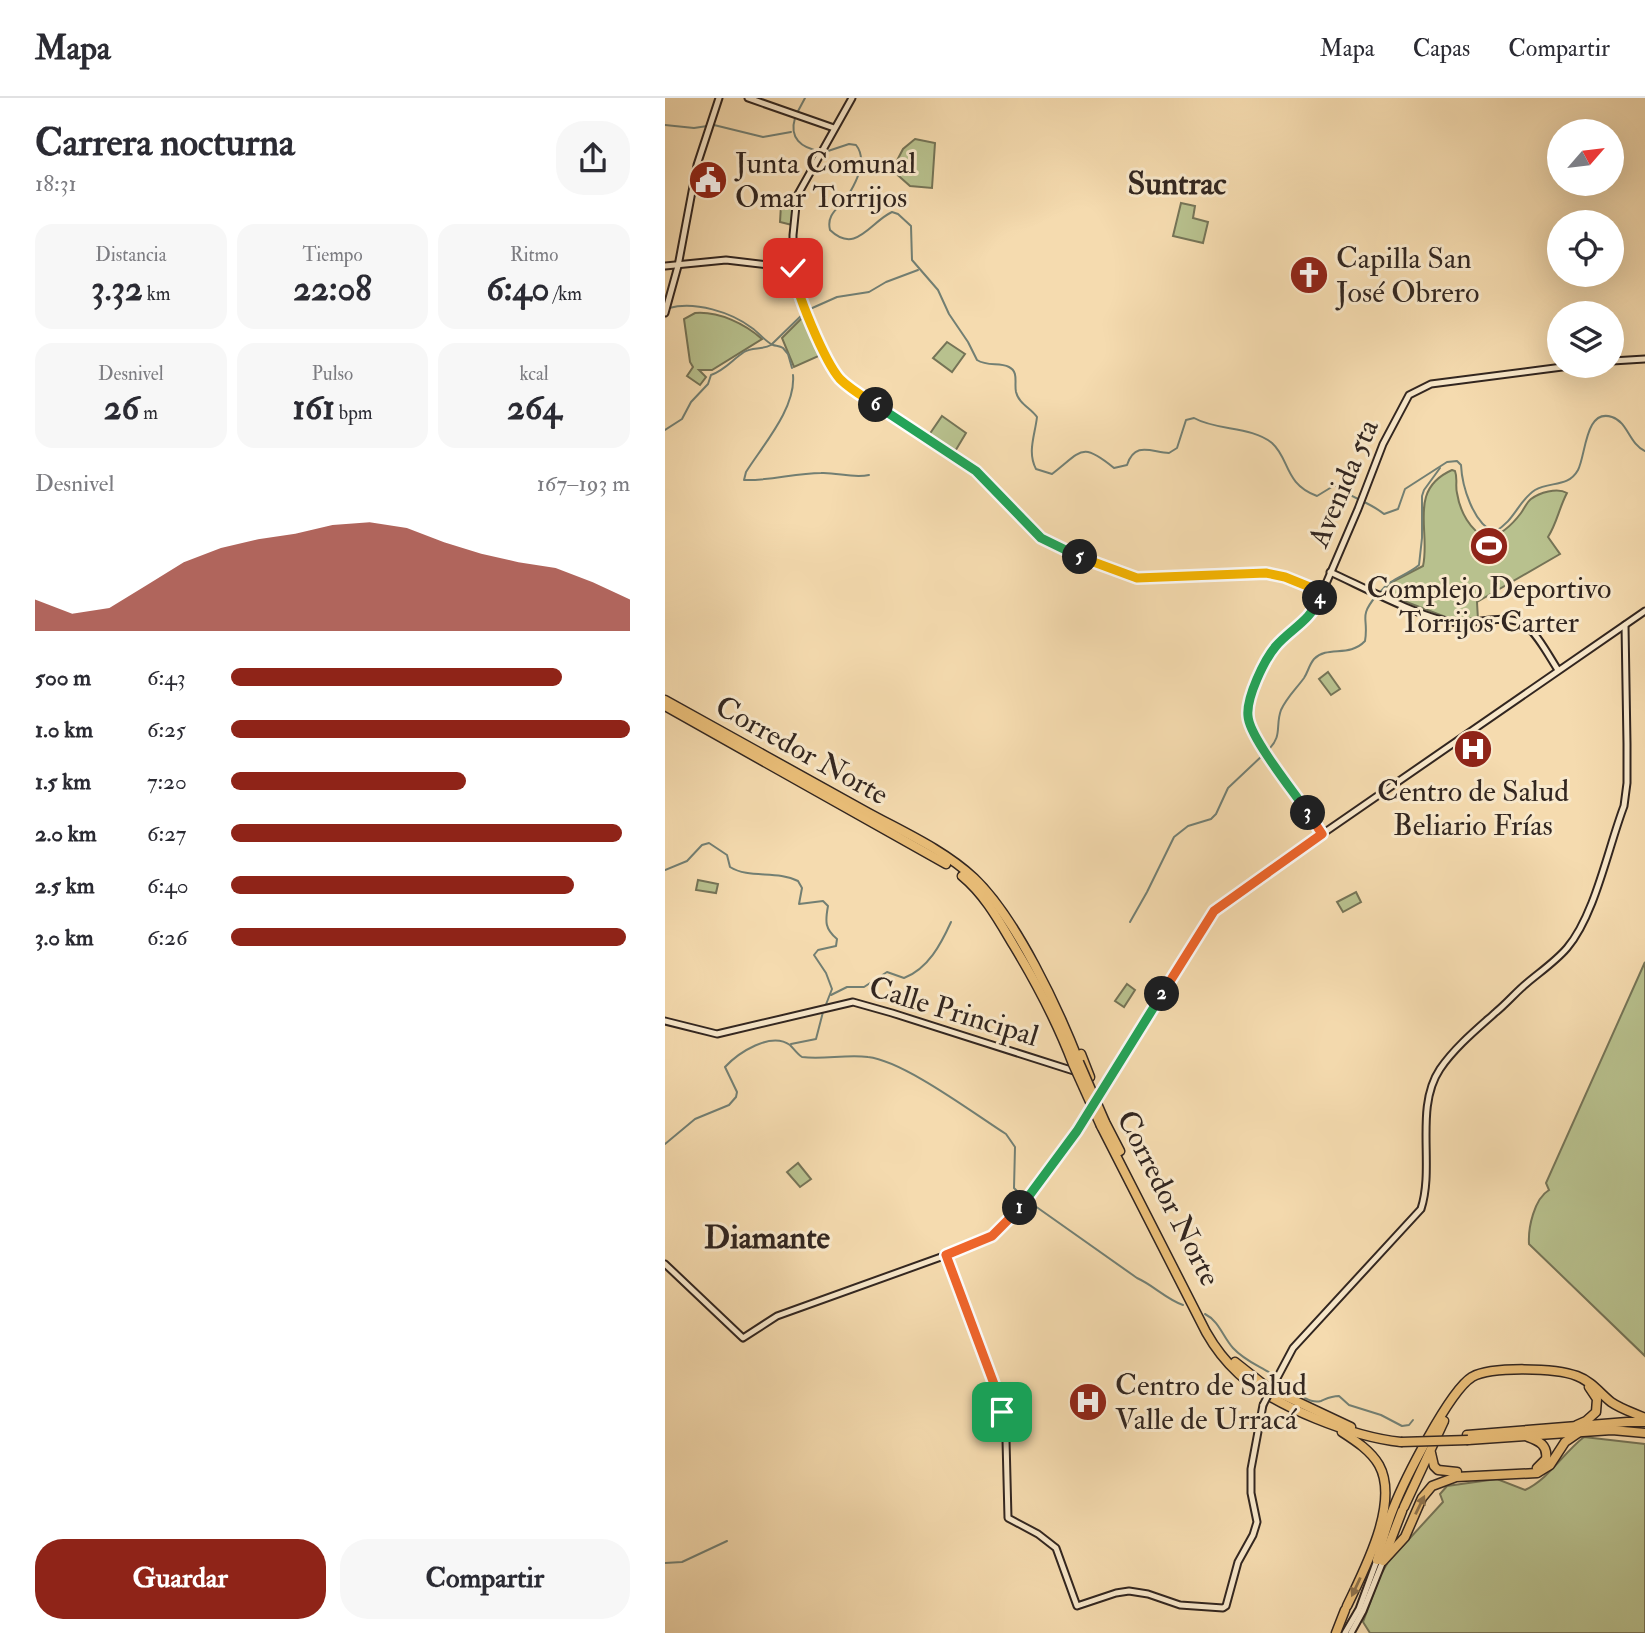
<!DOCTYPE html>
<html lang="es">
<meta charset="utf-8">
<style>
body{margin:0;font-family:"IM FELL Double Pica",serif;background:#f7f7f7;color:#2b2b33;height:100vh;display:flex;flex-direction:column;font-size:26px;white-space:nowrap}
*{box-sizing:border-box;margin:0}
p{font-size:23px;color:#7c7c81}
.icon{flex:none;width:38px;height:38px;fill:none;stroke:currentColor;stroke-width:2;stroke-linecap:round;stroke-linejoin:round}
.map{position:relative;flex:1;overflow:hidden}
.drawer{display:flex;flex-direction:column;background:#fff;width:665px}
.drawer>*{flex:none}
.needle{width:46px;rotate:62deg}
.fabs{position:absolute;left:882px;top:21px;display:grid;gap:14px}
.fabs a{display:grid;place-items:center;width:77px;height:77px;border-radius:50%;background:#fff;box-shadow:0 7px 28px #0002;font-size:35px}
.pin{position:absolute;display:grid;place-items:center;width:60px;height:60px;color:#fff;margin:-30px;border-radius:14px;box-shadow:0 4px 10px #0006}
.km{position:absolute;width:35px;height:35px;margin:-18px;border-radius:50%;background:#222;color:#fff;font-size:19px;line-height:35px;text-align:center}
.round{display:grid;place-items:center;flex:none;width:74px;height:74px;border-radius:28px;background:#f7f7f7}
.head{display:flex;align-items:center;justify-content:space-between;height:119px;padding:0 35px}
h1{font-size:38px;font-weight:800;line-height:52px}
.metrics{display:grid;grid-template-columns:repeat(3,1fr);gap:10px;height:119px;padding:7px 35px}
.metrics div{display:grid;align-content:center;border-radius:18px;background:#f7f7f7;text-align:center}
.metrics b{font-size:35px;font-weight:800}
.metrics small{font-size:19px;font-weight:400}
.metrics p{font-size:19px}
.chart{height:196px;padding:14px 35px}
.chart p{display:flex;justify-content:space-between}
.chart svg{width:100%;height:126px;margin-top:7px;fill:#8f2418;opacity:.7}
.button{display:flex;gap:14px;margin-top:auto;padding:14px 35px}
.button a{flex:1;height:80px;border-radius:28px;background:#8f2418;color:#fff;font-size:28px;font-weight:800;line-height:80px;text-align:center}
.button a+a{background:#f7f7f7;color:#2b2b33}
ul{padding:0 35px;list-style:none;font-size:23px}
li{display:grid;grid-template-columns:112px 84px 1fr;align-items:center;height:52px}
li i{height:18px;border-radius:9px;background:#8f2418}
header{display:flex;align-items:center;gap:42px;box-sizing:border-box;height:98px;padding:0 35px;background:#fff;border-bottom:2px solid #e1e1e2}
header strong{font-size:33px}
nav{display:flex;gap:38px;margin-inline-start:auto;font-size:24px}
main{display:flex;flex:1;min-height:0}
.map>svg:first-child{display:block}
.green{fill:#b8c18e;stroke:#757457;stroke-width:2}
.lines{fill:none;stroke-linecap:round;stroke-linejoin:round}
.stream{stroke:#727f73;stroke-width:2}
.secondary-casing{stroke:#322620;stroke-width:9}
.highway-casing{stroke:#322620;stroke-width:11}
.secondary{stroke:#f8e8cb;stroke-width:5}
.highway{stroke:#eabe78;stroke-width:8}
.secondary-bridge-casing{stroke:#322620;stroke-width:9;stroke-linecap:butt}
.highway-bridge-casing{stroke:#322620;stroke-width:11;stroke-linecap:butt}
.secondary-bridge{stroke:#f8e8cb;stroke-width:5}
.highway-bridge{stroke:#eabe78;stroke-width:8}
.oneway{fill:#8e724c}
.split-1-casing{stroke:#fff;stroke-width:14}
.split-2-casing{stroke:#fff;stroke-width:14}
.split-3-casing{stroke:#fff;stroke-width:14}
.split-4-casing{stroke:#fff;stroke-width:14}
.split-5-casing{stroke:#fff;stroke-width:14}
.split-6-casing{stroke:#fff;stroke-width:14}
.split-7-casing{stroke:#fff;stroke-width:14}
.split-1{stroke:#f0652b;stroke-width:9}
.split-2{stroke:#22a559;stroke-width:9}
.split-3{stroke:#f0652b;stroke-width:9}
.split-4{stroke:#22a559;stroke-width:9}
.split-5{stroke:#f5b400;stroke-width:9}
.split-6{stroke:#22a559;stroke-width:9}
.split-7{stroke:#f5b400;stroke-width:9}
.labels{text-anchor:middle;stroke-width:6;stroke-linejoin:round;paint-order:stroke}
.poi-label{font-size:30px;fill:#322620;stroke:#f8e8cb;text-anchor:start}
.street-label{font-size:30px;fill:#322620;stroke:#f8e8cb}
.neighbourhood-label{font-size:32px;font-weight:bold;fill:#322620;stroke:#f8e8cb}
</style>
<header>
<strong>Mapa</strong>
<nav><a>Mapa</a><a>Capas</a><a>Compartir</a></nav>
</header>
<main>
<section class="drawer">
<div class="head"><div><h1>Carrera nocturna</h1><p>18:31</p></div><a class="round"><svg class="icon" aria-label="share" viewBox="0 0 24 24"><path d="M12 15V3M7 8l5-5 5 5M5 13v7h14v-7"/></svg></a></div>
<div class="metrics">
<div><p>Distancia</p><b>3.32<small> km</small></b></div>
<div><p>Tiempo</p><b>22:08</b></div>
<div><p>Ritmo</p><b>6:40<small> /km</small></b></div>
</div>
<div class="metrics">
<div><p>Desnivel</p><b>26<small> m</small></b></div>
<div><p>Pulso</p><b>161<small> bpm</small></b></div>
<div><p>kcal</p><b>264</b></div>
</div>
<div class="chart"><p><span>Desnivel</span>167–193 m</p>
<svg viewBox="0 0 160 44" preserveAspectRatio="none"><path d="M0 44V33L10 38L20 36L30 28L40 20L50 15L60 12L70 10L80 7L90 6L100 8L110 13L120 17L130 20L140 22L150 27L160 33V44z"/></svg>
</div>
<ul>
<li><b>500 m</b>6:43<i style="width:83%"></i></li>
<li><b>1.0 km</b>6:25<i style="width:100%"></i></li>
<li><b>1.5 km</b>7:20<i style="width:59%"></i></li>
<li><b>2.0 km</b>6:27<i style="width:98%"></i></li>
<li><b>2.5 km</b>6:40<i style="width:86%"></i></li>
<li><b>3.0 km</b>6:26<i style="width:99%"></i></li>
</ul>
<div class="button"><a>Guardar</a><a>Compartir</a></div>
</section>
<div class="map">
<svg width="980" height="1535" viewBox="0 0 980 1535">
<rect width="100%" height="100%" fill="#f5dbaf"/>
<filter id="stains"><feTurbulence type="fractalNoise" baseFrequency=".00286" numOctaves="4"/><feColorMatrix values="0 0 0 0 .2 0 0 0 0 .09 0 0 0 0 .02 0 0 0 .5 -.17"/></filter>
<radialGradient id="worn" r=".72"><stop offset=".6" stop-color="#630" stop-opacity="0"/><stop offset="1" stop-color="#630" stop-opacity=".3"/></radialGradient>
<g class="green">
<polygon points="250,41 270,45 267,90 245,88 227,72 238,51"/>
<polygon points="516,105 530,108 528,120 543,124 538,145 508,138"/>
<polygon points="116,107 129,109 127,127 115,124"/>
<path d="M30,215c24,-2 50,11 67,26l-50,31h-13l7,7 -6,8 -13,-9 6,-9 -3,-5 -6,-43z"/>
<polygon points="141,216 158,256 129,269 117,240"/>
<polygon points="282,244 300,256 287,274 268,260"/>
<polygon points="277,318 301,335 289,355 264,337"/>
<path d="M787,372l3,1c3,8 0,14 2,22 3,19 13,37 30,46 14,-4 25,-14 34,-26 3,-4 6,-11 10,-14 8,-6 26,-12 36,-6 -8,15 -10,30 -19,44l12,17 -83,48 1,18 -22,1 -73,-28 7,-10 33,-17c8,-35 -16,-76 29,-96z"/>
<polygon points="663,574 675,591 666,597 654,581"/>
<polygon points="33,782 53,786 51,795 31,792"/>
<polygon points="691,794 696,804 678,814 672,804"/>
<path d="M980,864v394l-116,-112c-1,-16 5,-45 20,-54l-3,-7z"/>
<polygon points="462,886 470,892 459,909 450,903"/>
<polygon points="133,1065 146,1081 135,1089 122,1074"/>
<path d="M919,1339l61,7v189h-275l-7,-11 17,-46 8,-14 55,-60 -3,-8 7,-8 50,-7 28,11c25,-12 37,-36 59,-53z"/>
</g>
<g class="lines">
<g class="stream">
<polyline points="132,15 140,0"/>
<path d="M130,20c-6,20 6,30 25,33"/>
<polyline points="0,27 29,30 49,27 98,39 126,34"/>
<path d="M160,54l24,-8 7,1c12,15 0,38 -9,52 -8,11 -21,17 -17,33 26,25 40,-8 62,-18l6,2 13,12 1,34 26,30 11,24 19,28 9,18c11,7 22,2 32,7 10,5 5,16 7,25 3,12 15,16 21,25 -2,18 -10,35 -1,52l16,5c30,-23 29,-33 62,-6l13,-3c8,-24 24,-13 42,-12l8,-5 9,-28 8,-2c23,13 57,8 78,25 18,16 12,41 45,53l18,-11c15,13 33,16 49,29l14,-5 7,-20 42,-27 10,-1 4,4c1,21 12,58 33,67 21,-11 24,-31 41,-42 15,-9 33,-2 43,-20 8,-15 7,-62 34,-53 16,5 17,27 33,34"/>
<path d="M4,210c26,-7 62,4 83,20 6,4 15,15 21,17 3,1 7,1 10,3l5,6 4,14"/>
<polyline points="145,211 172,199 204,194 221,184 253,172"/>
<path d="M128,277c3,33 -30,70 -47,97l-2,8c26,1 51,-7 77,-7 16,-1 32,6 48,2"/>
<path d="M0,332l17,-11 9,-17 17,-18 3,-9c14,-5 21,-15 33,-23 8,-5 18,-2 27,-7l34,-33"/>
<path d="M715,494c11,-14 26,-16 39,-27l3,-27v-42l2,-6 16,-22"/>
<path d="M603,652c15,-14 7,-24 13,-40 6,-13 15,-21 23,-32 4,-6 5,-13 10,-19 14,-14 35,-1 51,-18 4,-24 -7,-23 11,-45"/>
<path d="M0,772l22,-9 15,-16 7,-2 18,12 3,12c19,12 47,3 68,14l4,7 -3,16 24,-3 5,5c-3,16 -3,23 9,33l-1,7 -18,4 -4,5 12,18 6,16 -7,18"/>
<polyline points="465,824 482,794 509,739 523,728 546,721 551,716 563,690 599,656"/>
<path d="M166,897l16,-8h17l23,-15 17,6c24,-9 37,-34 47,-56"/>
<polyline points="126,946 151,941 158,914"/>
<path d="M0,1046l30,-25 34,-14 7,-8 1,-5 -12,-25c13,-14 46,-36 65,-22 4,4 7,9 12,12 21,3 44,-3 66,0 36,4 105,56 138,77l9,13 -1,41 9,9"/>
<path d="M363,1103l109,77c16,7 29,21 46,27"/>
<path d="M540,1216c14,7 18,23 28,34 11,12 24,17 37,25"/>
<path d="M618,1284c10,7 25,23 38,19 7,-3 10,-5 18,-5l10,9 32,10 21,11 7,-1 4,-5"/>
<polyline points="0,1465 17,1464 62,1443"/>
</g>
<g class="secondary-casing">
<g id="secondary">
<polyline points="83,0 169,30"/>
<polyline points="187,0 132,98 128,137 128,178 159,253 166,268 176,282 311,373 376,440 430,466 472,480 585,475 610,476 657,494"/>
<polyline points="0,168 61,162 128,170"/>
<polyline points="0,215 13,168 32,67 54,0"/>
<polyline points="947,263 980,261"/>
<path d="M665,474c33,15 87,44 121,50 23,4 49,-9 71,1 13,6 28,35 36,47"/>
<path d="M657,736c-14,-21 -74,-101 -74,-120 0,-21 13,-49 26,-65 12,-17 31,-25 42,-42l42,-98 25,-65 26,-49 22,-11 139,-18"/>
<polyline points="0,923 52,936 188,904 227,915 412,974"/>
<polyline points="281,1157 336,1306 341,1342 343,1420 373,1436 391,1450 412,1508 451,1495 464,1493 483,1496 515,1507 558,1510 561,1508 573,1464 588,1437 592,1424 586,1395 586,1371 598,1307"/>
<polyline points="0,1166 78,1240 112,1218 301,1150 319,1142 338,1128 382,1074 412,1033 538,829 556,806 980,513"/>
<path d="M611,1282l17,-32 128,-139c14,-43 -7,-101 19,-140 15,-22 37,-40 56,-57 11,-9 20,-20 31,-29 13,-11 29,-22 40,-35 28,-33 41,-100 57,-142l3,-23v-39l-2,-119"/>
<polyline points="680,1535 694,1511 712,1462"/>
<polyline points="686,1535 698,1513 718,1463"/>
</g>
</g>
<g class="highway-casing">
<g id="highway">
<path d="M0,602c67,37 133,74 200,111 36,20 78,38 109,67 42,40 84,130 105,184"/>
<polyline points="0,608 281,766"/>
<path d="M297,778c23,19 37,45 52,70 23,38 43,76 59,118"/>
<polyline points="416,956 425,979"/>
<polyline points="440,1024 455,1053"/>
<path d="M436,1028l105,206c9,16 20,30 33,42 36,33 114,63 162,68"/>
<polyline points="570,1264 603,1290 686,1329"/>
<polyline points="912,1327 921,1323 931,1314 932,1301 924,1289"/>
<path d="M677,1334c14,9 29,19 37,33 21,38 -15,105 -32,141"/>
<polyline points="802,1337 962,1324 980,1324"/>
<path d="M863,1339c11,4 20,8 18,22l-9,9"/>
<polyline points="803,1342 947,1332 980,1335"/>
<polyline points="766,1355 769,1368 773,1372 792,1374"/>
<polyline points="739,1409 779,1323"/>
<polyline points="719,1460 737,1413"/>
<path d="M712,1462c5,-17 9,-34 16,-51 11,-28 56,-118 79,-132 20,-11 84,-9 105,-1 14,5 23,17 34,26 10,7 23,11 34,16"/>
<polyline points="718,1463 740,1439 757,1400 767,1388 791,1379 872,1375 885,1367 900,1344 916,1333"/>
<polyline points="671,1535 680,1512"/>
</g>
</g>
<use href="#secondary" class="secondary"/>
<use href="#highway" class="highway"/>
<g class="secondary-bridge-casing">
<polyline id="secondary-bridge" points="598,1307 611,1282"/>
</g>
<g class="highway-bridge-casing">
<g id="highway-bridge">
<polyline points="414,964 440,1024"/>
<polyline points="408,966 436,1028"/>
<polyline points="736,1344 803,1342"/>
</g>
</g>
<use href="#secondary-bridge" class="secondary-bridge"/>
<use href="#highway-bridge" class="highway-bridge"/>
</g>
<defs><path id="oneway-solid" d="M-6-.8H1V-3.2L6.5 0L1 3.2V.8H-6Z" transform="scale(1.75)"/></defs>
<g class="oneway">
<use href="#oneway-solid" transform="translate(755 1407) rotate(-64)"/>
<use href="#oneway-solid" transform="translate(691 1489) rotate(115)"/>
</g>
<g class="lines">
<g class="split-1-casing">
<polyline id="split-1" points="337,1314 335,1302 281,1157 327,1138 355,1110"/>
</g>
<g class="split-2-casing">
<polyline id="split-2" points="355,1110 412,1033 497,896"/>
</g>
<g class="split-3-casing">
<polyline id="split-3" points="497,896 549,813 657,736 643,715"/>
</g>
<g class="split-4-casing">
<path id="split-4" d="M643,715c-13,-20 -59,-76 -60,-97 -2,-18 16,-56 28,-70 16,-18 33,-24 44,-48"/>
</g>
<g class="split-5-casing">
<polyline id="split-5" points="415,459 472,480 601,475 620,479 657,494 655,500"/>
</g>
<g class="split-6-casing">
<polyline id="split-6" points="211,307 311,373 376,440 415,459"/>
</g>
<g class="split-7-casing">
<path id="split-7" d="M128,170c2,23 32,94 47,111 10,10 24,18 36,26"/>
</g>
<use href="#split-1" class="split-1"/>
<use href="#split-2" class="split-2"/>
<use href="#split-3" class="split-3"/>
<use href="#split-4" class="split-4"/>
<use href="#split-5" class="split-5"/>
<use href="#split-6" class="split-6"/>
<use href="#split-7" class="split-7"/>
</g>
<defs>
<g id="civic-disc" transform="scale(2.0125)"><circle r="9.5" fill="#8f2418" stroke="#f8e8cb"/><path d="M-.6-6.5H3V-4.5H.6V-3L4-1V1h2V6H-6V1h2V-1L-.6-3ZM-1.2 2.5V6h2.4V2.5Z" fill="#fff"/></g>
<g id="church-disc" transform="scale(2.0125)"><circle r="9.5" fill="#8f2418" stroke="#f8e8cb"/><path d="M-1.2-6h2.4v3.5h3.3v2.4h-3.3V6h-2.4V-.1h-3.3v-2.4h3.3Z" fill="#fff"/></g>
<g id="stadium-disc" transform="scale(2.0125)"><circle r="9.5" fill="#8f2418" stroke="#f8e8cb"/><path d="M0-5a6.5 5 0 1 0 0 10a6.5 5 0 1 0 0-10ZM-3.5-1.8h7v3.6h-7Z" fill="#fff"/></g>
<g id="hospital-disc" transform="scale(2.0125)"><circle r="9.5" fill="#8f2418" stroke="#f8e8cb"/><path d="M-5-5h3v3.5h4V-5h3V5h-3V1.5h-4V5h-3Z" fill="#fff"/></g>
</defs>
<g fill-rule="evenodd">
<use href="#civic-disc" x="43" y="82"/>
<use href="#church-disc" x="644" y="177"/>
<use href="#stadium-disc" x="824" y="448"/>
<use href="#hospital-disc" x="808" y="651"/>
<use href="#hospital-disc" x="423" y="1304"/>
</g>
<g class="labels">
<g class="poi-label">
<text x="70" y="75">Junta Comunal<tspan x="70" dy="34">Omar Torrijos</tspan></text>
<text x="671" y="170">Capilla San<tspan x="671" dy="34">José Obrero</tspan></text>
<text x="824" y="500" text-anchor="middle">Complejo Deportivo<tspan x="824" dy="34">Torrijos Carter</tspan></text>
<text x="808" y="703" text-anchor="middle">Centro de Salud<tspan x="808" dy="34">Beliario Frías</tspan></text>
<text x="450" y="1297">Centro de Salud<tspan x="450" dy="34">Valle de Urracá</tspan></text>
</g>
<g class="street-label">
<text transform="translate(678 385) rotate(-67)" y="10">Avenida 5ta</text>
<text transform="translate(137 652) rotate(29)" y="10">Corredor Norte</text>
<text transform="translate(289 913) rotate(17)" y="10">Calle Principal</text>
<text transform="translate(504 1100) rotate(63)" y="10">Corredor Norte</text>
</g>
<g class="neighbourhood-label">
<text x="512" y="96">Suntrac</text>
<text x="102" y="1150">Diamante</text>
</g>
</g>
<rect width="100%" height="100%" filter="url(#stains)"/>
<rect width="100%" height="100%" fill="url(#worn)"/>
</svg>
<div class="fabs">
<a><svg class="needle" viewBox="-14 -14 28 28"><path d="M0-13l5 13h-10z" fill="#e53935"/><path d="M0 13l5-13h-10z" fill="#7c7c81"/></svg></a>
<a><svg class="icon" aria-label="locate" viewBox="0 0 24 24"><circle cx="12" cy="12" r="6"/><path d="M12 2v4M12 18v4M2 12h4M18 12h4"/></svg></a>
<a><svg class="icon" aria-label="layers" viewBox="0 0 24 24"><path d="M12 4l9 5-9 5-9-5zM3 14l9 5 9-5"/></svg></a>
</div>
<div class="pin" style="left:337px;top:1314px;background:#1e9e55"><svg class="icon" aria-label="arrive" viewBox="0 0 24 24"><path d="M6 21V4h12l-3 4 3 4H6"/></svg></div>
<div class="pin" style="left:128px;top:170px;background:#d93025"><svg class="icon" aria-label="check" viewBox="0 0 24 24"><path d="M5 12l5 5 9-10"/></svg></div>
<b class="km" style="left:355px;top:1110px">1</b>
<b class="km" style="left:497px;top:896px">2</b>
<b class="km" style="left:643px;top:715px">3</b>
<b class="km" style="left:655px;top:500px">4</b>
<b class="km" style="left:415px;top:459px">5</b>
<b class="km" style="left:211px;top:307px">6</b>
</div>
</main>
